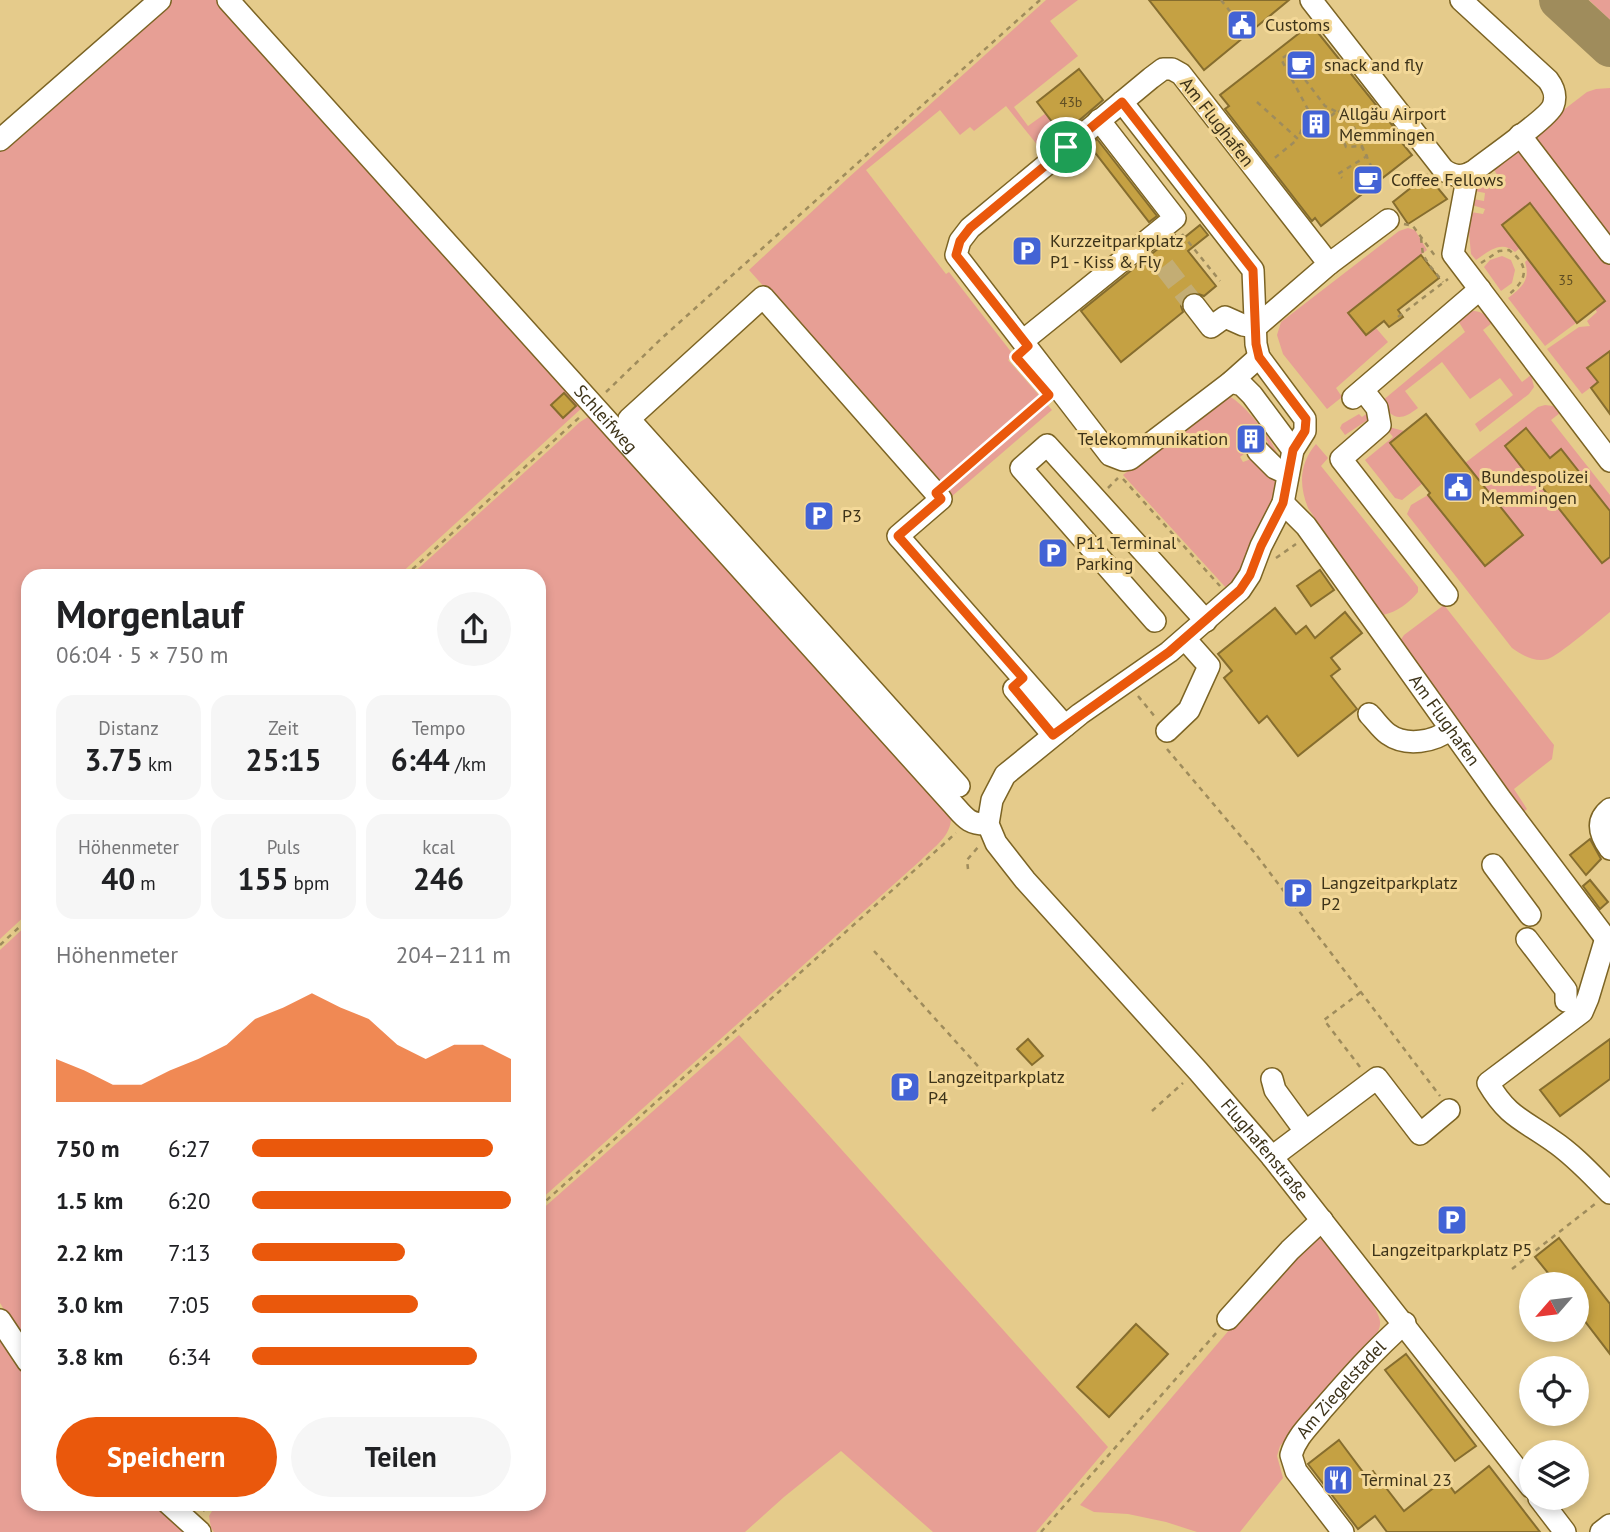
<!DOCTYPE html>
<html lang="de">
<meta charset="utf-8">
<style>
body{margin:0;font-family:"PT Sans",sans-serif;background:#f6f6f6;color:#202124;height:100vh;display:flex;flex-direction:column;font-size:26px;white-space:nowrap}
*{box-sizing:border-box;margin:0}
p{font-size:23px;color:#757577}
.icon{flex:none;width:38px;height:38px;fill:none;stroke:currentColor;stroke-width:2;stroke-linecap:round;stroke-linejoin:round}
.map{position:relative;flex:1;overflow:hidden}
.sheet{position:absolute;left:21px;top:569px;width:525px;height:942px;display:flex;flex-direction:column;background:#fff;border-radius:21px;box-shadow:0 4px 10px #0003}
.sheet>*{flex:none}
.needle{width:46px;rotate:242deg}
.tools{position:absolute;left:1519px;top:1272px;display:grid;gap:14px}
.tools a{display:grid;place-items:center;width:70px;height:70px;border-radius:50%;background:#fff;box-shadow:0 4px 10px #0003;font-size:35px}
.pin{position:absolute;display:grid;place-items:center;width:60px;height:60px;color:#fff;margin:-30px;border:4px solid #fff;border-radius:50%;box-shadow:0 2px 7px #0007}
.round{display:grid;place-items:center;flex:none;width:74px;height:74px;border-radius:37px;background:#f6f6f6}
.summary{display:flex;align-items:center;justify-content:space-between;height:119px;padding:0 35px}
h1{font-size:38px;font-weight:600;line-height:52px}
.stats{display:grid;grid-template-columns:repeat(3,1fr);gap:10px;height:119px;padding:7px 35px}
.stats div{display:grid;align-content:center;border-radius:18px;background:#f6f6f6;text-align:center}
.stats b{font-size:30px;font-weight:600}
.stats small{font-size:19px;font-weight:400}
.stats p{font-size:19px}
.chart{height:196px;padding:14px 35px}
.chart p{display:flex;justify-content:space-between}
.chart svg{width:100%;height:126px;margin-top:7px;fill:#ea580c;opacity:.7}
.action{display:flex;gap:14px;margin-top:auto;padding:14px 35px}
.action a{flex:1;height:80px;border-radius:42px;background:#ea580c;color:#fff;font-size:28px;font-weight:600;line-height:80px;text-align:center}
.action a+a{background:#f6f6f6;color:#202124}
ul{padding:0 35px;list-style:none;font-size:23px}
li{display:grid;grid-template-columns:112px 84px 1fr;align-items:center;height:52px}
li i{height:18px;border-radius:9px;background:#ea580c}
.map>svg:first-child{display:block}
.green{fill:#e79f95}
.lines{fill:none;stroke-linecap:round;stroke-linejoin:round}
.taxiway{stroke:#9f8c5c;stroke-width:40}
.building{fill:#c5a143;stroke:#866d2e;stroke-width:2}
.minor-tunnel{stroke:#c3ad74;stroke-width:21;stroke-dasharray:21 10;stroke-linecap:butt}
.minor-casing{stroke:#7c6424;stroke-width:24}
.path{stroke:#9f8c5c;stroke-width:2.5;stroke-dasharray:5 5;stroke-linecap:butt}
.minor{stroke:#fff;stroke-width:21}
.route-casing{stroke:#fff;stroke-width:14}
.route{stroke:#ea580c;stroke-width:9}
.labels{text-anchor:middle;stroke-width:6;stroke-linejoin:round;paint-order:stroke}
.number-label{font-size:14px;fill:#5f4e24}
.poi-label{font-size:18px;fill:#3d3319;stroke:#f3d898;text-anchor:start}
.street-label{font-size:18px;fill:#3d3319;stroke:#f3d898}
</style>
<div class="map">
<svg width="1610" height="1532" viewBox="0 0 1610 1532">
<rect width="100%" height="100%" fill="#e5cb8b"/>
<g class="green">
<polygon points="168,0 221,0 583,407 398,576 28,576 28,913 0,939 0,148"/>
<polygon points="1046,0 1078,0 1050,21 1078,56 1014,107 1028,126 1046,113 1064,136 1043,152 1006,106 974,131 970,127 960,135 940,110 866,170 946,274 949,272 1012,353 1020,347 1021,349 1008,360 1052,410 951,497 749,270 847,179"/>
<polygon points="1589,0 1610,0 1610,20"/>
<polygon points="1610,88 1610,244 1527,138 1587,92 1596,89"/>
<path d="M1514,148l10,2 86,108v93l-23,17 11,14 -16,12 -35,-45 32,-22 11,-1 -3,-5 10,-9 -67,-108 -28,21 18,23 -5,4c-14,-12 -26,-1 -39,8l-5,-6 -2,-21 -3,-1 5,-20 12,2 2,-5 -13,-4 1,-6 11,2 1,-8 -10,-2 6,-17 11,13 8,-7 -8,-14z"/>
<polygon points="1408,228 1415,230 1427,250 1348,312 1366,335 1376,328 1388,342 1336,388 1342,397 1327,409 1283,354 1277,335 1281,322 1399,231"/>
<polygon points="1502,256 1511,260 1515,270 1512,283 1501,291 1484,267 1490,260"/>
<path d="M1528,259l48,64 -31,23 -37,-48c13,-10 23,-18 17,-36z"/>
<path d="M1467,311c12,-1 18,2 25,12l-9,7 39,52 9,-7 3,12 -5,7 -49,38 -5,-8 38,-29 -13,-17 -30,21 -28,-37 -37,29 13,17c-17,13 -26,13 -36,-7l83,-69 -8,-13z"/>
<path d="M1227,395c18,8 52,51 54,71l-15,-18 2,-6 -5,-5 -4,2 -8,-9 -11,8 9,12 -9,7 3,5 8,-3 28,18c-8,39 -25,83 -51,113l-105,-115z"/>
<path d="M1545,405l8,1 7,7 -9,7 59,75v117c-11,9 -52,44 -62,47 -13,4 -26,-4 -36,-11l-105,-134 4,-9 17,-10 57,70 -20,-102 73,-56z"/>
<polygon points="1369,412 1370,426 1366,421 1345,435 1340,428 1342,424 1359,414 1362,417"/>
<path d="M588,417l8,1 355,396c2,21 -16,32 -30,46l-382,341v-625h-129l170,-154z"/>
<polygon points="1389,427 1404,431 1390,443 1423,483 1402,500 1395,498 1365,460 1393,437 1386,428"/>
<path d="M1316,444l12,14 -7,8 97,121v5c-9,11 -21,20 -35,23l-3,-2 -72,-105c-9,-23 -9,-44 8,-64z"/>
<polygon points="1444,605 1554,745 1552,759 1514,789 1527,809 1522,813 1400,641 1404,635"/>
<polygon points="28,924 28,1348 0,1303 0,950"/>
<polygon points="739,1035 1108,1447 1036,1532 933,1532 841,1451 784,1497 745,1532 214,1532 211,1528 209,1516 217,1503 539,1503 539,1212"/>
<path d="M1316,1237h5c12,15 62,72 59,87 0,5 -4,11 -6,16l-94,106 -3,10 6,22 -43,54h-43l-31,-10 -38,-8 -34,-2 -14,-7 219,-257z"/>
<polygon points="0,1334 28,1374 28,1503 157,1503 189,1532 0,1532"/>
</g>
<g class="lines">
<polyline class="taxiway" points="1559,0 1610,47"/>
</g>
<g class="building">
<polygon points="1149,0 1289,0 1204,70"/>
<polygon points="1311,24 1405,141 1402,143 1412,155 1321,226 1315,218 1312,221 1225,109 1229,106 1220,95"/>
<polygon points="1079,69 1103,100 1062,135 1037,102"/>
<polygon points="1097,139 1157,216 1149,222 1090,146"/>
<polygon points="1427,175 1447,199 1408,224 1393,202"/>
<polygon points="1530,203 1605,301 1577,323 1502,225"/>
<polygon points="1200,225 1208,235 1188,251 1216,286 1204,296 1193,292 1185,295 1181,306 1183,312 1121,362 1081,311 1175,235 1180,241"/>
<polygon points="1421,255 1439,278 1398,310 1403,317 1389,327 1384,321 1366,335 1348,313"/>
<polygon points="1610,351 1610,414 1591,388 1598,382 1587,368"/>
<polygon points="564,393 576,406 563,418 551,405"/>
<polygon points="1426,414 1523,535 1485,566 1428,495 1430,493 1390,443"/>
<polygon points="1526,428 1550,458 1561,449 1610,511 1610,557 1602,563 1530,472 1527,474 1505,446"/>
<polygon points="1320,570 1334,590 1311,606 1297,586"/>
<polygon points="1275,608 1296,634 1306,626 1315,638 1345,612 1362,633 1331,658 1340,669 1331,676 1357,709 1298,756 1267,716 1259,723 1224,678 1232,671 1218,654"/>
<polygon points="1590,839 1601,859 1586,875 1570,855"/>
<polygon points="1590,880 1608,902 1600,909 1583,886"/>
<polygon points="1028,1039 1043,1056 1032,1065 1017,1049"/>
<polygon points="1610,1039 1610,1079 1560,1116 1540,1090"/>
<polygon points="1559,1238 1610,1304 1610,1354 1577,1311 1577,1284 1557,1284 1535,1257"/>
<polygon points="1136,1324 1168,1354 1109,1417 1077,1387"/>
<polygon points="1406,1354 1476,1446 1455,1461 1385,1370"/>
<polygon points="1339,1440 1366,1476 1373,1471 1404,1511 1445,1479 1455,1493 1489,1466 1540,1532 1387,1532 1375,1516 1358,1529 1308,1464"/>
</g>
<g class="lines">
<polyline class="minor-tunnel" points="1164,266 1194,305"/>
<g class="minor-casing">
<g id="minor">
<path id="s1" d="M228,0l722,801c14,15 17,24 38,23"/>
<path d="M1311,0l132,169c11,9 21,8 32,1 14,-11 73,-52 78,-64 4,-10 1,-18 -5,-26l-87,-80"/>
<path id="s2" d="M1122,102l131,168 3,74 3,13 46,62v12l-12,19 -10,53 -22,43 -11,29 -10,15 -71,62 -89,62 -75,61 -13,25 -4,24 8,19 29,37 173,191 74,86 259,330"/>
<polyline points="1520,135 1610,253"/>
<polyline points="0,140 160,0"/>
<polyline points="1468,174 1453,254 1610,461"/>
<polyline points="1329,264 1388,220"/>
<polyline points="1194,305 1211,327 1225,317 1243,325 1256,327"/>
<polyline points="1256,327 1329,264 1181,74 1172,69 1163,69 1151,78 970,228 960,241 956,255 1110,455 1123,460 1130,459 1231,382 1259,357"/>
<polyline points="1024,340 1175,218 1099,120"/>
<polyline points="1231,382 1242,385 1252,395 1293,450"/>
<polyline points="1363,390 1377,408 1380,425 1341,459 1447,595"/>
<polyline points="1353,398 1480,289"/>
<polyline points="1258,451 1275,468 1288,474"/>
<path id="s3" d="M1283,503l23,23 194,272 110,146"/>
<polyline points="1155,621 1021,468 1047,445 1206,621"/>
<polyline points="1014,689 1053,735"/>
<path d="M1369,714c6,6 12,15 19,20 18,13 47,8 62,-5"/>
<polyline points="1167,731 1189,710 1209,666 1185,639"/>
<polyline points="959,786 629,419 763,297 941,499 898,536 1065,726"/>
<path d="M1610,809c-15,12 -10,26 0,40"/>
<polyline points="1493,865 1530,915"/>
<path d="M1606,938l-18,60 -6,14 -94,71c20,34 34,36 65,58 21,14 39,34 57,52"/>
<polyline points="1527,939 1566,990 1566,1001"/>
<polyline points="1272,1079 1275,1090 1305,1131"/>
<polyline points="1272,1157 1377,1078 1420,1134 1449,1110"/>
<polyline points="1228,1319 1290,1250 1322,1220"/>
<polyline points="0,1320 28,1362"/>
<polyline points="1539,1498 1565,1532"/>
<polyline points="168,1503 200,1532"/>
<path id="s4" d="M1343,1532l-47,-61 -5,-16c5,-18 19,-30 30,-44 27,-31 53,-61 84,-88"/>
<polyline points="1601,1532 1610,1525"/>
</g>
</g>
<g class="path">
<polyline points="1221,0 1233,15"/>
<polyline points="1287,55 1281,59 1312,117 1304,123 1298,139"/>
<path d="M1287,56l38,50 26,13c7,22 19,41 26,63"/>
<polyline points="1257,102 1298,139 1271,161"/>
<polyline points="1331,116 1338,110 1353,130 1344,142 1346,147 1361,146 1367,156 1338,174 1342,178"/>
<polyline points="1404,224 1413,226 1435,256"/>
<polyline points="1182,234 1220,281"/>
<polyline points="1421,238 1423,255 1430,266"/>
<path d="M1481,263l18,-12 10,-1c22,17 18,30 -2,46"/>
<polyline points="1430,266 1443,282"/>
<polyline points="1398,317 1448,279"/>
<polyline points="606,392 662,338 1040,0"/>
<polyline points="1123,479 1220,586"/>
<polyline points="948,482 1044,400"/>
<polyline points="1108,488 1118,478"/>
<polyline points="1276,558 1296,544"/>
<polyline points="405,576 581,416"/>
<polyline points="1138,696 1156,718"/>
<polyline points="1167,749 1254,852 1440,1096"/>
<polyline points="968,869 967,860 979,846"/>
<polyline points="0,945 28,919"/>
<polyline points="874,951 995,1085"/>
<polyline points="1360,1067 1324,1020 1361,992"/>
<polyline points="1152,1111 1183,1083"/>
<polyline points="539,1207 956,833"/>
<polyline points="1512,1269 1595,1204"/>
<polyline points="203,1511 211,1503"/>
<polyline points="1041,1532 1217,1332"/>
</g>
<use href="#minor" class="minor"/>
</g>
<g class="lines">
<g class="route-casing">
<polygon id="route" points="1122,102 1253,270 1256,344 1259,357 1306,419 1305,431 1293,450 1283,503 1261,546 1250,575 1240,590 1169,652 1053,735 1013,687 1023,678 898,536 941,499 936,493 1049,395 1016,357 1028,346 956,255 960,241 970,228"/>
</g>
<use href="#route" class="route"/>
</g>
<defs>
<g id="civic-square" transform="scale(1.575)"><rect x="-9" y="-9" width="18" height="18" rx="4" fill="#4363d5" stroke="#f3d898"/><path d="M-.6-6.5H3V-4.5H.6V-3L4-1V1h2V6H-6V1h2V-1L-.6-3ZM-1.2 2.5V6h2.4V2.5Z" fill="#fff"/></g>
<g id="cafe-square" transform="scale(1.575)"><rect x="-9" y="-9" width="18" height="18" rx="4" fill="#4363d5" stroke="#f3d898"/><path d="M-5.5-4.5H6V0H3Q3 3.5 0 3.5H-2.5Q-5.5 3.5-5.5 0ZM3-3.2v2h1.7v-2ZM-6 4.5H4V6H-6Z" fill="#fff"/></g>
<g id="building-square" transform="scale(1.575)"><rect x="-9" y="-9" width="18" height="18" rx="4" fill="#4363d5" stroke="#f3d898"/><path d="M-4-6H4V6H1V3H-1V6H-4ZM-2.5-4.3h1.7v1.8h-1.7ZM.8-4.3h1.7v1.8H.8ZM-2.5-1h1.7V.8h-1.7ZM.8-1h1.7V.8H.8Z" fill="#fff"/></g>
<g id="parking-square" transform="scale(1.575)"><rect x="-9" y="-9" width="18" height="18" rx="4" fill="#4363d5" stroke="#f3d898"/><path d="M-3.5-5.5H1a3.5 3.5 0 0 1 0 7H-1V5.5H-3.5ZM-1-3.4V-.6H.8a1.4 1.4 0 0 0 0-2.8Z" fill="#fff"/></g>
<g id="restaurant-square" transform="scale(1.575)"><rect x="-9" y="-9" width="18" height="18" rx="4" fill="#4363d5" stroke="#f3d898"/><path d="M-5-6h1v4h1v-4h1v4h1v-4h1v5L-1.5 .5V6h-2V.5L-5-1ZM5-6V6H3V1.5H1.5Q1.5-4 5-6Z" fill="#fff"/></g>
</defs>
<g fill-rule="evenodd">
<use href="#civic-square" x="1242" y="25"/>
<use href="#cafe-square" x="1301" y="65"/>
<use href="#building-square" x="1316" y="124"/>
<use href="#cafe-square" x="1368" y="180"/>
<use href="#parking-square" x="1027" y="251"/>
<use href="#building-square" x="1251" y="439"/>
<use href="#civic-square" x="1458" y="487"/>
<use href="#parking-square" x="819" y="516"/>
<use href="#parking-square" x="1053" y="553"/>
<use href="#parking-square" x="1298" y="893"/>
<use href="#parking-square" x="905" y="1087"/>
<use href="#parking-square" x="1452" y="1220"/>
<use href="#restaurant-square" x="1338" y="1480"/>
</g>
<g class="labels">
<g class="number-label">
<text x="1071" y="107">43b</text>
<text x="1566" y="285">35</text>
</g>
<g class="poi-label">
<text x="1265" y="31">Customs</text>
<text x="1324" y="71">snack and fly</text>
<text x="1339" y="120">Allgäu Airport<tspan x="1339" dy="21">Memmingen</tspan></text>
<text x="1391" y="186">Coffee Fellows</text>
<text x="1050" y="247">Kurzzeitparkplatz<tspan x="1050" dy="21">P1 - Kiss &amp; Fly</tspan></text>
<text x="1228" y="445" text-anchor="end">Telekommunikation</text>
<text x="1481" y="483">Bundespolizei<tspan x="1481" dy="21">Memmingen</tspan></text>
<text x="842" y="522">P3</text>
<text x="1076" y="549">P11 Terminal<tspan x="1076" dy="21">Parking</tspan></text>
<text x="1321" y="889">Langzeitparkplatz<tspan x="1321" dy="21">P2</tspan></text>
<text x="928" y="1083">Langzeitparkplatz<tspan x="928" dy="21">P4</tspan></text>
<text x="1452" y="1256" text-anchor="middle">Langzeitparkplatz P5</text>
<text x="1361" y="1486">Terminal 23</text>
</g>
<g class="street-label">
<text transform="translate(1217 122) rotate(52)" y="6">Am Flughafen</text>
<text dy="6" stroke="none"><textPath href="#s1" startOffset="564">Schleifweg</textPath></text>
<text dy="6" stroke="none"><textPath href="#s3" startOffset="271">Am Flughafen</textPath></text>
<text dy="6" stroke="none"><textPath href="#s2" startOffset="1344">Flughafenstraße</textPath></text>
<text dy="6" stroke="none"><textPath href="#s4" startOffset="177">Am Ziegelstadel</textPath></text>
</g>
</g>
</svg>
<div class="tools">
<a><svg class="needle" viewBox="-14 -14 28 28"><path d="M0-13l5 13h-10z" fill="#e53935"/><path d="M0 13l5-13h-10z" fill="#757577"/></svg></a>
<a><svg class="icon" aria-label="locate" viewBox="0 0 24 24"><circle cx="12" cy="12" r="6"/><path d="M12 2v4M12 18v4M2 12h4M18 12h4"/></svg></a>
<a><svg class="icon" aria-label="layers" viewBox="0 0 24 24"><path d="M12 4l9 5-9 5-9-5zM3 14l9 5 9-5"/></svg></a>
</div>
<div class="pin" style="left:1066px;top:147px;background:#1e9e55"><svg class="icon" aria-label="arrive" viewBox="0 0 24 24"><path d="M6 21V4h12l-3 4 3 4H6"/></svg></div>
<section class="sheet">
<div class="summary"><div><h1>Morgenlauf</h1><p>06:04 · 5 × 750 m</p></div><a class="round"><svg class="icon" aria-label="share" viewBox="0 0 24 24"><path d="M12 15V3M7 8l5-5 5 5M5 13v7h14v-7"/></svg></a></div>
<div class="stats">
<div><p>Distanz</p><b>3.75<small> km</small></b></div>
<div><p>Zeit</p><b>25:15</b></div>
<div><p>Tempo</p><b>6:44<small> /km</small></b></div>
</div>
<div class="stats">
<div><p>Höhenmeter</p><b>40<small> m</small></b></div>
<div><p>Puls</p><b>155<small> bpm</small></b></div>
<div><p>kcal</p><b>246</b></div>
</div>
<div class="chart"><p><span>Höhenmeter</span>204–211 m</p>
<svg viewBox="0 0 160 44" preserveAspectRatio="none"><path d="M0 44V29L10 33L20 38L30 38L40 33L50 29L60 24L70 15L80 11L90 6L100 11L110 15L120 24L130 29L140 24L150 24L160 29V44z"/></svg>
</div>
<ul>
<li><b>750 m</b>6:27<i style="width:93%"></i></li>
<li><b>1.5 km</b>6:20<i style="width:100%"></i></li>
<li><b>2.2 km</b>7:13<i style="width:59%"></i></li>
<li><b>3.0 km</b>7:05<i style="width:64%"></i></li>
<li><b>3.8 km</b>6:34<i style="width:87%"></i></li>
</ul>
<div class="action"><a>Speichern</a><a>Teilen</a></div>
</section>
</div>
